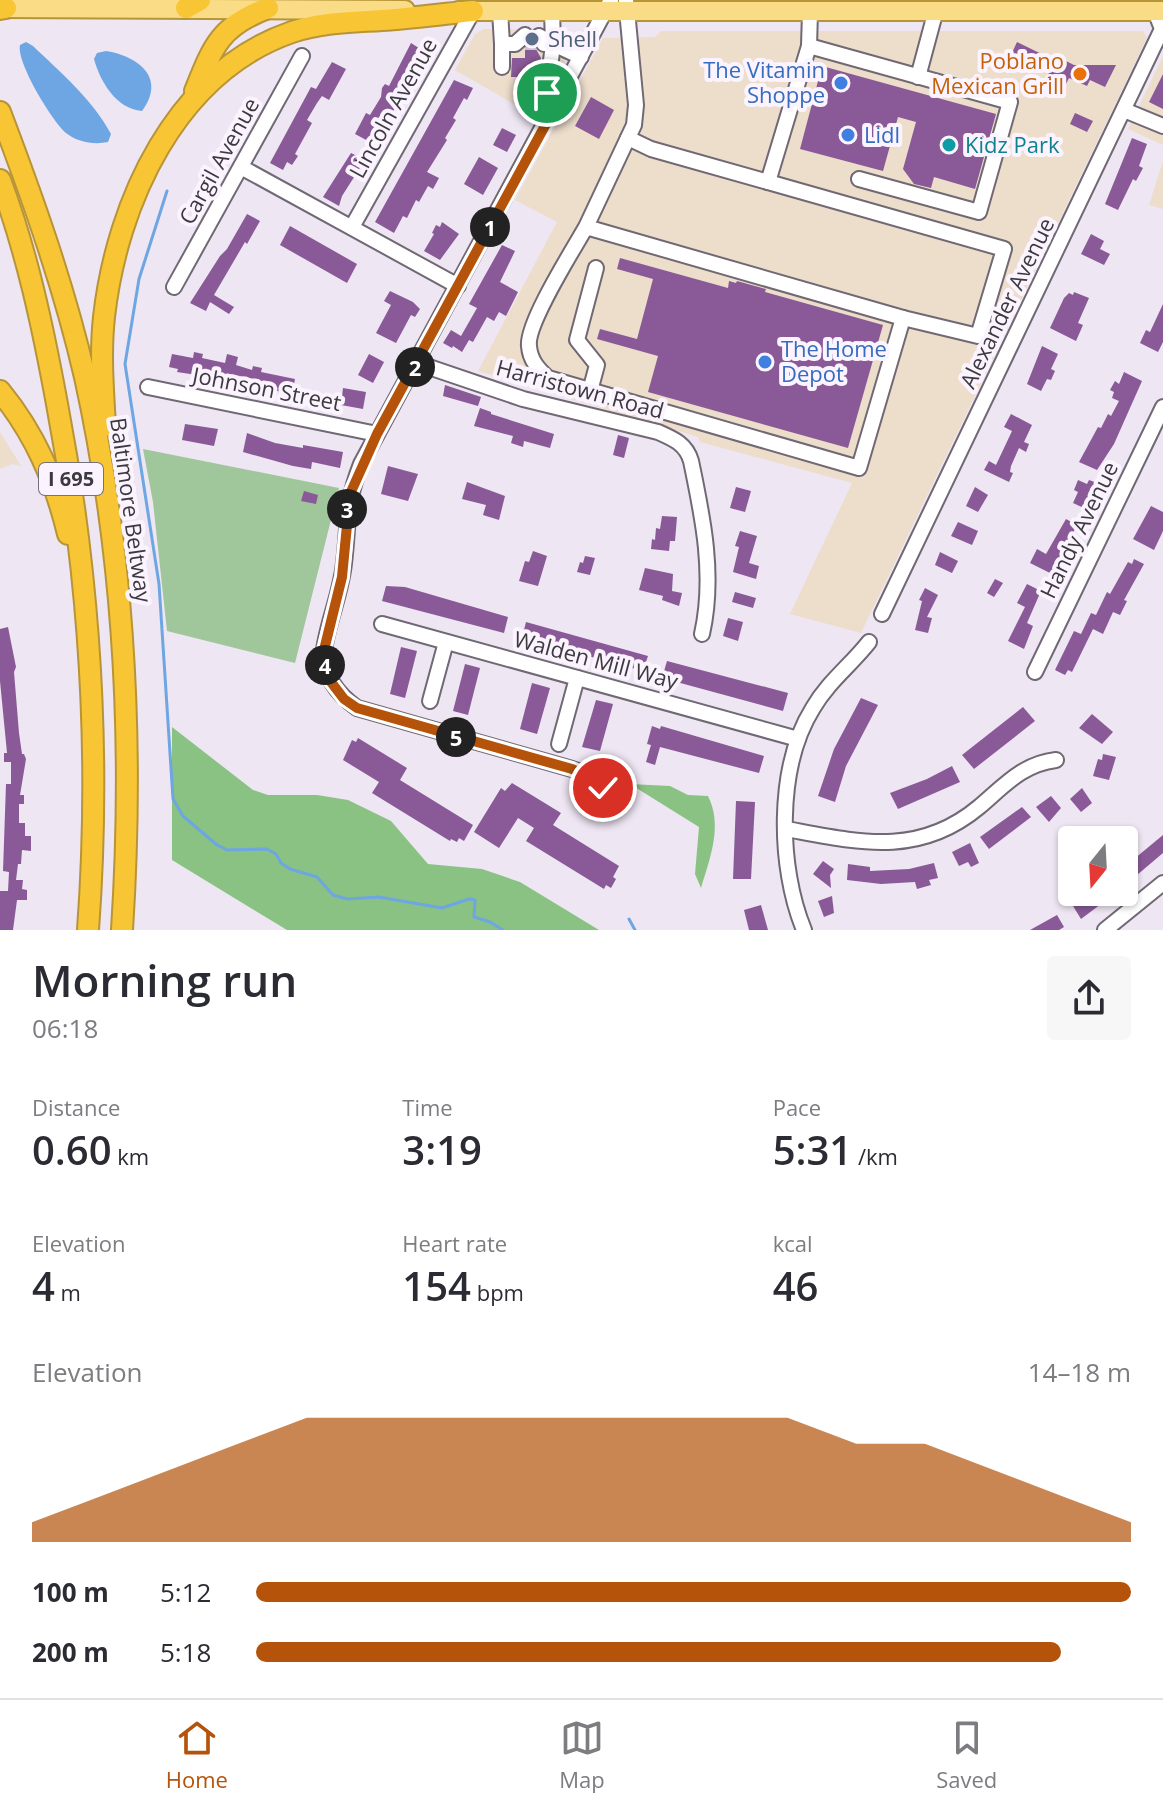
<!DOCTYPE html>
<meta charset="utf-8">
<style>
body{margin:0;font-family:"Open Sans",sans-serif;background:#f7f7f7;color:#2b2b33;height:100vh;display:flex;flex-direction:column;font-size:30px;white-space:nowrap}
*{box-sizing:border-box;margin:0}
p{font-size:26px;color:#7c7c81}
.icon{flex:none;width:44px;height:44px;fill:none;stroke:currentColor;stroke-width:2;stroke-linecap:round;stroke-linejoin:round}
.map{position:relative;height:930px;overflow:hidden}
.details{display:flex;flex-direction:column;background:#fff;flex:1}
.details>*{flex:none}
.needle{width:52px;rotate:198deg}
.fabs{position:absolute;left:1058px;top:826px;display:grid;gap:16px}
.fabs a{display:grid;place-items:center;width:80px;height:80px;border-radius:8px;background:#fff;box-shadow:0 2px 6px #0004;font-size:40px}
.pin{position:absolute;display:grid;place-items:center;width:68px;height:68px;color:#fff;margin:-34px;border:4px solid #fff;border-radius:50%;box-shadow:0 2px 8px #0007}
.km{position:absolute;width:40px;height:40px;margin:-20px;border-radius:50%;background:#222;color:#fff;font-size:22px;line-height:40px;text-align:center}
.round{display:grid;place-items:center;flex:none;width:84px;height:84px;border-radius:8px;background:#f7f7f7}
.overview{display:flex;align-items:center;justify-content:space-between;height:136px;padding:0 32px}
h1{font-size:44px;font-weight:600;line-height:60px}
.stats{display:grid;grid-template-columns:repeat(3,1fr);gap:12px;height:136px;padding:8px 32px}
.stats div{display:grid;align-content:center}
.stats b{font-size:40px;font-weight:600}
.stats small{font-size:22px;font-weight:400}
.stats p{font-size:22px}
.chart{height:224px;padding:16px 32px}
.chart p{display:flex;justify-content:space-between}
.chart svg{width:100%;height:144px;margin-top:8px;fill:#b45309;opacity:.7}
ul{padding:0 32px;list-style:none;font-size:26px}
li{display:grid;grid-template-columns:128px 96px 1fr;align-items:center;height:60px}
li i{height:20px;border-radius:10px;background:#b45309}
.tab-bar{display:flex;justify-content:space-around;align-items:center;height:112px;border-top:2px solid #e1e1e2;background:#fff;font-size:22px;color:#7c7c81}
.tab-bar a{display:grid;justify-items:center;gap:4px}
.tab-bar .on{color:#b45309}
.map>svg:first-child{display:block}
.commercial{fill:#edddcb}
.green{fill:#a0c69b}
.forest{fill:#89c283}
.water{fill:#6da6e2}
.lines{fill:none;stroke-linecap:round;stroke-linejoin:round}
.stream{stroke:#6da6e2;stroke-width:3}
.building{fill:#895a97}
.minor-tunnel{stroke:#cbc4cf;stroke-width:14;stroke-dasharray:14 7;stroke-linecap:butt}
.minor-casing{stroke:#706974;stroke-width:18}
.major-casing{stroke:#b79438;stroke-width:22}
.highway-casing{stroke:#b79438;stroke-width:24}
.minor{stroke:#fff;stroke-width:14}
.major{stroke:#fbdc86;stroke-width:18}
.highway{stroke:#f8c535;stroke-width:20}
.route-casing{stroke:#fff;stroke-width:16}
.route{stroke:#b45309;stroke-width:10}
.service-dot{fill:#5c6f8a;stroke:#fbf4ff;stroke-width:3}
.food-dot{fill:#e8710a;stroke:#fbf4ff;stroke-width:3}
.shop-dot{fill:#3f7fe0;stroke:#fbf4ff;stroke-width:3}
.culture-dot{fill:#0f9aa8;stroke:#fbf4ff;stroke-width:3}
.labels{text-anchor:middle;stroke-width:8;stroke-linejoin:round;paint-order:stroke}
.shield{fill:#fbf4ff;stroke:#767279;stroke-width:2}
.shield-label{font-size:20px;font-weight:bold;fill:#3d3a3f}
.service-label{font-size:22px;fill:#4e5e75;stroke:#fbf4ff;text-anchor:start}
.food-label{font-size:22px;fill:#c56008;stroke:#fbf4ff;text-anchor:end}
.shop-label{font-size:22px;fill:#366cbe;stroke:#fbf4ff;text-anchor:start}
.street-label{font-size:22px;fill:#3d3a3f;stroke:#fbf4ff}
.culture-label{font-size:22px;fill:#0d838f;stroke:#fbf4ff;text-anchor:start}
</style>
<div class="map">
<svg width="1163" height="930" viewBox="0 0 1163 930">
<rect width="100%" height="100%" fill="#eee6f3"/>
<g class="commercial">
<polygon points="484,29 566,29 577,38 535,116 455,70 475,34"/>
<polygon points="661,31 1143,31 1147,38 861,633 790,614 852,483 700,442 698,437 478,371 557,222 515,200 603,38 655,37"/>
<polygon points="1163,56 1163,145 1128,129"/>
<polygon points="1163,161 1163,209 1149,205"/>
<polygon points="0,432 21,466 12,464 0,469"/>
</g>
<polygon class="green" points="143,449 339,488 295,663 167,631 153,502"/>
<g class="forest">
<polygon points="172,727 253,790 268,795 317,795 348,800 391,821 428,864 482,869 520,882 599,930 287,930 172,860"/>
<path d="M630,784l40,2 18,9 20,1c15,30 2,62 -7,92l-6,-14 4,-47z"/>
</g>
<g class="water">
<path d="M26,42l7,4c27,26 60,54 78,88l-3,8c-14,3 -31,0 -42,-9 -14,-12 -50,-71 -46,-88z"/>
<path d="M106,51c31,5 61,26 36,60 -26,-2 -42,-30 -48,-52l3,-6z"/>
</g>
<g class="lines">
<g class="stream">
<polyline points="167,191 139,279 125,364 159,584 173,799 183,816 217,845 227,850 267,849 276,854 281,863 290,869 317,877 333,895 347,899 379,897 442,908 469,899 475,900 474,917 490,922 503,930"/>
<polyline points="629,919 635,930"/>
</g>
</g>
<g class="building">
<polygon points="532,42 541,58 539,77 511,77 512,58 525,58 525,49"/>
<polygon points="1017,42 1060,63 1062,59 1074,65 1116,65 1105,87 1090,80 1087,86 1069,78 1061,94 1043,85 1049,73 1011,55"/>
<polygon points="411,43 425,52 410,77 412,78 399,102 388,119 383,117 370,142 355,134 366,113 370,115 381,97 382,88 385,84 389,86"/>
<polygon points="332,62 346,69 329,100 322,96 317,103 307,120 312,123 295,154 298,156 292,165 287,162 283,170 270,163 311,87 316,89"/>
<polygon points="822,66 996,114 975,189 934,177 931,188 914,184 903,169 916,122 898,117 883,171 800,149"/>
<polygon points="1163,74 1163,109 1149,102"/>
<polygon points="454,80 473,88 467,100 464,98 453,118 456,120 445,138 447,140 427,172 439,178 433,189 428,186 419,202 416,200 407,218 403,216 394,233 375,222"/>
<polygon points="591,97 614,110 599,139 575,126"/>
<polygon points="1075,113 1093,121 1087,132 1070,124"/>
<polygon points="502,128 516,135 507,152 493,145"/>
<polygon points="1132,138 1147,144 1139,166 1143,168 1136,181 1133,179 1118,210 1105,204"/>
<polygon points="351,153 365,160 342,196 339,206 323,197"/>
<polygon points="479,157 498,168 483,195 464,184"/>
<polygon points="247,214 260,221 247,244 245,242 214,295 234,307 229,314 210,302 206,311 190,303 220,256 227,249"/>
<polygon points="442,222 459,234 440,260 424,251 434,234 432,233 436,225 440,227"/>
<polygon points="290,226 357,264 347,283 280,245"/>
<polygon points="1091,234 1104,241 1100,249 1110,254 1104,265 1081,254"/>
<polygon points="502,245 515,251 500,282 518,292 506,316 499,312 494,321 487,317 473,342 469,340 462,352 453,346 452,348 443,343 451,330 461,336 477,308 469,304"/>
<polygon points="620,258 728,288 729,281 736,283 737,281 766,289 765,292 883,325 848,448 648,392 658,356 597,339 600,329 637,339 653,279 617,269"/>
<polygon points="390,291 413,302 420,309 415,317 411,315 396,343 376,333 391,305 384,301"/>
<polygon points="1074,292 1089,298 1078,323 1083,325 1076,341 1050,328 1064,298 1069,293 1073,295"/>
<polygon points="1163,304 1163,342 1158,352 1140,343 1146,330 1150,332"/>
<polygon points="1042,346 1058,354 1051,369 1055,371 1051,380 1047,379 1041,391 1027,384"/>
<polygon points="194,352 203,354 202,358 225,363 227,354 238,357 236,365 252,370 253,366 262,368 261,372 295,379 292,394 258,387 260,380 235,375 234,383 223,379 177,372 178,369 169,367 172,354 193,358"/>
<polygon points="369,354 384,362 373,383 358,375"/>
<polygon points="1124,372 1142,381 1114,444 1097,470 1079,462 1098,427 1101,428 1108,414 1111,416 1119,401 1112,398 1114,392 1110,390 1115,381 1119,384"/>
<polygon points="445,385 481,397 478,406 443,396"/>
<polygon points="343,388 366,392 363,409 341,405"/>
<polygon points="480,408 491,412 491,414 554,434 550,448 524,441 523,447 511,443 513,436 474,426"/>
<polygon points="1011,414 1032,425 1024,442 1029,444 1026,452 1019,448 1011,466 1010,472 1013,473 1009,482 984,470 989,461 996,465 1012,431 1004,427"/>
<polygon points="185,424 218,429 214,446 182,440"/>
<polygon points="247,433 275,443 303,448 303,445 343,452 340,468 312,462 311,469 293,466 243,452"/>
<polygon points="618,435 629,438 624,458 613,455"/>
<polygon points="388,466 418,474 408,501 381,494"/>
<polygon points="1078,480 1087,484 1089,480 1100,484 1088,510 1073,503 1078,492 1074,490"/>
<polygon points="467,482 505,496 499,520 483,515 486,505 462,499"/>
<polygon points="736,487 751,491 745,512 730,508"/>
<polygon points="975,487 988,495 978,512 966,506"/>
<polygon points="304,491 318,495 316,504 301,501"/>
<polygon points="1151,506 1163,512 1163,531 1154,550 1133,539"/>
<polygon points="662,516 677,517 675,541 670,541 669,551 651,549 652,539 655,540 656,528 660,529"/>
<polygon points="1066,519 1077,525 1052,574 1030,563 1037,549 1046,554"/>
<polygon points="958,522 978,531 972,545 951,536"/>
<polygon points="740,531 757,536 749,563 759,566 756,579 733,572 739,547 735,546"/>
<polygon points="533,551 547,556 538,586 519,581 525,561 529,562"/>
<polygon points="940,552 958,561 952,573 935,565"/>
<polygon points="585,556 595,558 590,575 577,572 580,562 583,563"/>
<polygon points="1134,559 1144,564 1124,600 1127,601 1120,615 1113,612 1103,634 1093,629 1072,672 1068,670 1065,675 1055,670 1074,631 1081,634 1091,613 1096,615 1107,592 1110,594 1128,562 1132,564"/>
<polygon points="645,568 673,574 672,591 682,593 679,606 662,600 663,596 639,590"/>
<polygon points="995,579 1003,583 994,597 987,593"/>
<polygon points="1027,584 1041,591 1027,623 1033,626 1024,649 1008,641 1025,607 1017,603"/>
<polygon points="386,586 405,587 508,617 504,633 382,601"/>
<polygon points="925,588 938,595 927,617 932,618 928,633 915,630 922,601 919,600"/>
<polygon points="735,592 756,598 753,608 732,602"/>
<polygon points="728,618 743,622 738,641 723,636"/>
<polygon points="526,622 648,656 643,671 522,638"/>
<polygon points="8,627 16,667 14,672 19,733 22,754 24,754 26,759 20,795 24,795 24,804 19,804 19,823 25,823 25,836 31,836 31,851 22,850 21,864 18,864 16,880 23,880 22,889 27,890 27,900 17,900 13,930 0,930 0,891 8,891 9,872 3,871 6,784 11,784 11,762 4,762 4,753 7,753 0,681 0,629"/>
<polygon points="401,647 417,651 405,698 390,694"/>
<polygon points="667,661 788,693 783,711 662,678"/>
<polygon points="465,664 480,668 468,715 453,711"/>
<polygon points="532,683 550,688 537,734 520,729"/>
<polygon points="861,698 878,705 846,766 835,802 818,796 834,749"/>
<polygon points="596,700 613,704 600,751 582,747"/>
<polygon points="1023,707 1035,721 974,769 962,755"/>
<polygon points="1092,714 1113,732 1102,744 1079,728"/>
<polygon points="652,726 660,729 661,726 764,756 759,773 660,747 655,765 646,762 651,745 647,744"/>
<polygon points="358,738 407,768 400,780 473,825 464,841 459,838 457,842 451,839 450,841 372,793 379,782 343,760 352,740 356,742"/>
<polygon points="1103,754 1116,757 1109,780 1093,776 1098,759 1102,760"/>
<polygon points="952,766 960,782 898,809 890,793 927,779"/>
<polygon points="512,783 561,813 553,825 619,866 613,877 616,879 611,888 606,885 604,889 526,841 534,828 518,818 499,848 474,832 501,788 505,791"/>
<polygon points="1082,788 1092,803 1081,812 1070,799"/>
<polygon points="1051,796 1061,808 1049,822 1036,807"/>
<polygon points="736,801 755,802 751,879 733,879"/>
<polygon points="1022,807 1031,817 989,849 980,837"/>
<polygon points="1163,835 1163,853 1137,875 1128,864"/>
<polygon points="970,843 979,863 971,867 968,862 959,866 952,852"/>
<polygon points="823,861 834,869 830,875 831,888 813,874"/>
<polygon points="934,863 938,878 929,880 931,885 917,889 915,882 881,884 847,880 848,864 870,867 870,871 909,869"/>
<polygon points="1096,892 1117,892 1081,919 1073,906"/>
<polygon points="832,896 834,913 824,917 818,901"/>
<polygon points="761,905 768,930 749,930 744,910"/>
<polygon points="1057,915 1064,927 1059,930 1030,930"/>
</g>
<g class="lines">
<polyline class="minor-tunnel" points="525,43 539,43"/>
<g class="minor-casing">
<g id="minor">
<polyline points="500,11 502,44 515,44 525,35"/>
<polyline points="539,36 553,44 552,11"/>
<polyline points="502,44 502,67"/>
<polyline points="544,44 553,44 581,57"/>
<polyline points="553,44 547,93 559,100"/>
<polyline points="809,46 1010,102 979,212 859,179"/>
<polyline points="918,77 936,10"/>
<polyline points="1124,110 1163,126"/>
<polyline points="628,138 651,149 768,182 809,46 810,12"/>
<polyline points="241,167 458,286"/>
<polyline points="768,182 1004,249 978,336 903,318"/>
<polyline points="352,227 473,11"/>
<path d="M586,227c-13,23 -60,97 -57,119 1,14 9,23 19,32l311,90 44,-150 -317,-91 48,-102 2,-20 -10,-105"/>
<polyline points="174,287 302,56"/>
<path d="M417,363l106,36 135,33c16,7 28,12 33,29 12,57 24,115 11,173"/>
<polyline points="148,387 377,434"/>
<polyline points="590,391 597,365 577,340 596,268"/>
<polyline points="882,614 1162,29 1155,11"/>
<polyline points="382,624 798,739"/>
<polyline points="1035,672 1163,407"/>
<polyline points="430,701 446,642"/>
<polyline points="559,744 577,678"/>
<path d="M603,788l-19,-15 -12,-4 -215,-61c-21,-15 -33,-32 -33,-58 4,-29 17,-57 20,-87 5,-41 1,-58 17,-99l250,-464"/>
<path d="M786,829c71,13 132,29 193,-22 25,-21 43,-43 77,-47"/>
<path d="M804,930c-26,-63 -28,-163 9,-222 15,-26 38,-43 56,-66"/>
<polyline points="1105,930 1163,883"/>
</g>
</g>
<g class="major-casing">
<g id="major">
<polyline points="0,8 405,10"/>
<polyline points="459,11 1163,11"/>
</g>
</g>
<g class="highway-casing">
<g id="highway">
<polyline points="186,8 200,0"/>
<polyline points="0,9 6,8"/>
<path d="M195,91c18,-45 25,-65 73,-83"/>
<path d="M0,112c33,87 64,174 85,265 40,182 49,367 37,553"/>
<path d="M0,180c27,72 43,148 57,224 33,174 44,349 31,526"/>
<path d="M0,391c35,43 55,89 68,143"/>
<path d="M105,426c-2,-36 -5,-73 -1,-109 13,-115 72,-245 188,-285 29,-10 59,-10 90,-12 30,-2 60,-6 91,-9"/>
</g>
</g>
<use href="#minor" class="minor"/>
<use href="#major" class="major"/>
<use href="#highway" class="highway"/>
</g>
<g class="lines">
<g class="route-casing">
<polyline id="route" points="547,93 559,100 377,434 350,494 342,577 324,650 324,661 331,682 344,699 357,708 572,769 597,781 603,788"/>
</g>
<use href="#route" class="route"/>
</g>
<circle class="service-dot" cx="532" cy="39" r="8"/>
<circle class="food-dot" cx="1080" cy="74" r="8"/>
<g class="shop-dot">
<circle cx="841" cy="83" r="8"/>
<circle cx="848" cy="135" r="8"/>
<circle cx="765" cy="362" r="8"/>
</g>
<circle class="culture-dot" cx="949" cy="145" r="8"/>
<g class="labels">
<rect class="shield" x="39" y="463" width="64" height="32" rx="6"/>
<g class="shield-label">
<text x="71" y="486">I 695</text>
</g>
<g class="service-label">
<text x="548" y="47">Shell</text>
</g>
<g class="food-label">
<text x="1064" y="69">Poblano<tspan x="1064" dy="25">Mexican Grill</tspan></text>
</g>
<g class="shop-label">
<text x="825" y="78" text-anchor="end">The Vitamin<tspan x="825" dy="25">Shoppe</tspan></text>
<text x="864" y="143">Lidl</text>
<text x="781" y="357">The Home<tspan x="781" dy="25">Depot</tspan></text>
</g>
<g class="street-label">
<text transform="translate(393 108) rotate(-61)" y="8">Lincoln Avenue</text>
<text transform="translate(219 161) rotate(-61)" y="8">Cargil Avenue</text>
<text transform="translate(1007 303) rotate(-64)" y="8">Alexander Avenue</text>
<text transform="translate(267 389) rotate(11)" y="8">Johnson Street</text>
<text transform="translate(580 389) rotate(15)" y="8">Harristown Road</text>
<text transform="translate(131 510) rotate(82)" y="8">Baltimore Beltway</text>
<text transform="translate(1079 530) rotate(-64)" y="8">Handy Avenue</text>
<text transform="translate(596 660) rotate(15)" y="8">Walden Mill Way</text>
</g>
<g class="culture-label">
<text x="965" y="153">Kidz Park</text>
</g>
</g>
</svg>
<div class="fabs">
<a><svg class="needle" viewBox="-14 -14 28 28"><path d="M0-13l5 13h-10z" fill="#e53935"/><path d="M0 13l5-13h-10z" fill="#7c7c81"/></svg></a>
</div>
<div class="pin" style="left:547px;top:93px;background:#1e9e55"><svg class="icon" aria-label="arrive" viewBox="0 0 24 24"><path d="M6 21V4h12l-3 4 3 4H6"/></svg></div>
<div class="pin" style="left:603px;top:788px;background:#d93025"><svg class="icon" aria-label="check" viewBox="0 0 24 24"><path d="M5 12l5 5 9-10"/></svg></div>
<b class="km" style="left:490px;top:227px">1</b>
<b class="km" style="left:415px;top:367px">2</b>
<b class="km" style="left:347px;top:509px">3</b>
<b class="km" style="left:325px;top:665px">4</b>
<b class="km" style="left:456px;top:737px">5</b>
</div>
<section class="details">
<div class="overview"><div><h1>Morning run</h1><p>06:18</p></div><a class="round"><svg class="icon" aria-label="share" viewBox="0 0 24 24"><path d="M12 15V3M7 8l5-5 5 5M5 13v7h14v-7"/></svg></a></div>
<div class="stats">
<div><p>Distance</p><b>0.60<small> km</small></b></div>
<div><p>Time</p><b>3:19</b></div>
<div><p>Pace</p><b>5:31<small> /km</small></b></div>
</div>
<div class="stats">
<div><p>Elevation</p><b>4<small> m</small></b></div>
<div><p>Heart rate</p><b>154<small> bpm</small></b></div>
<div><p>kcal</p><b>46</b></div>
</div>
<div class="chart"><p><span>Elevation</span>14–18 m</p>
<svg viewBox="0 0 160 44" preserveAspectRatio="none"><path d="M0 44V38L10 30L20 22L30 14L40 6L50 6L60 6L70 6L80 6L90 6L100 6L110 6L120 14L130 14L140 22L150 30L160 38V44z"/></svg>
</div>
<ul>
<li><b>100 m</b>5:12<i style="width:100%"></i></li>
<li><b>200 m</b>5:18<i style="width:92%"></i></li>
</ul>
</section>
<nav class="tab-bar">
<a class="on"><svg class="icon" aria-label="home" viewBox="0 0 24 24"><path d="M3 11l9-7 9 7M6 9v11h12V9"/></svg>Home</a>
<a><svg class="icon" aria-label="map" viewBox="0 0 24 24"><path d="M3 6l6-2 6 2 6-2v14l-6 2-6-2-6 2zM9 4v14M15 6v14"/></svg>Map</a>
<a><svg class="icon" aria-label="saved" viewBox="0 0 24 24"><path d="M7 4h10v16l-5-4-5 4z"/></svg>Saved</a>
</nav>
